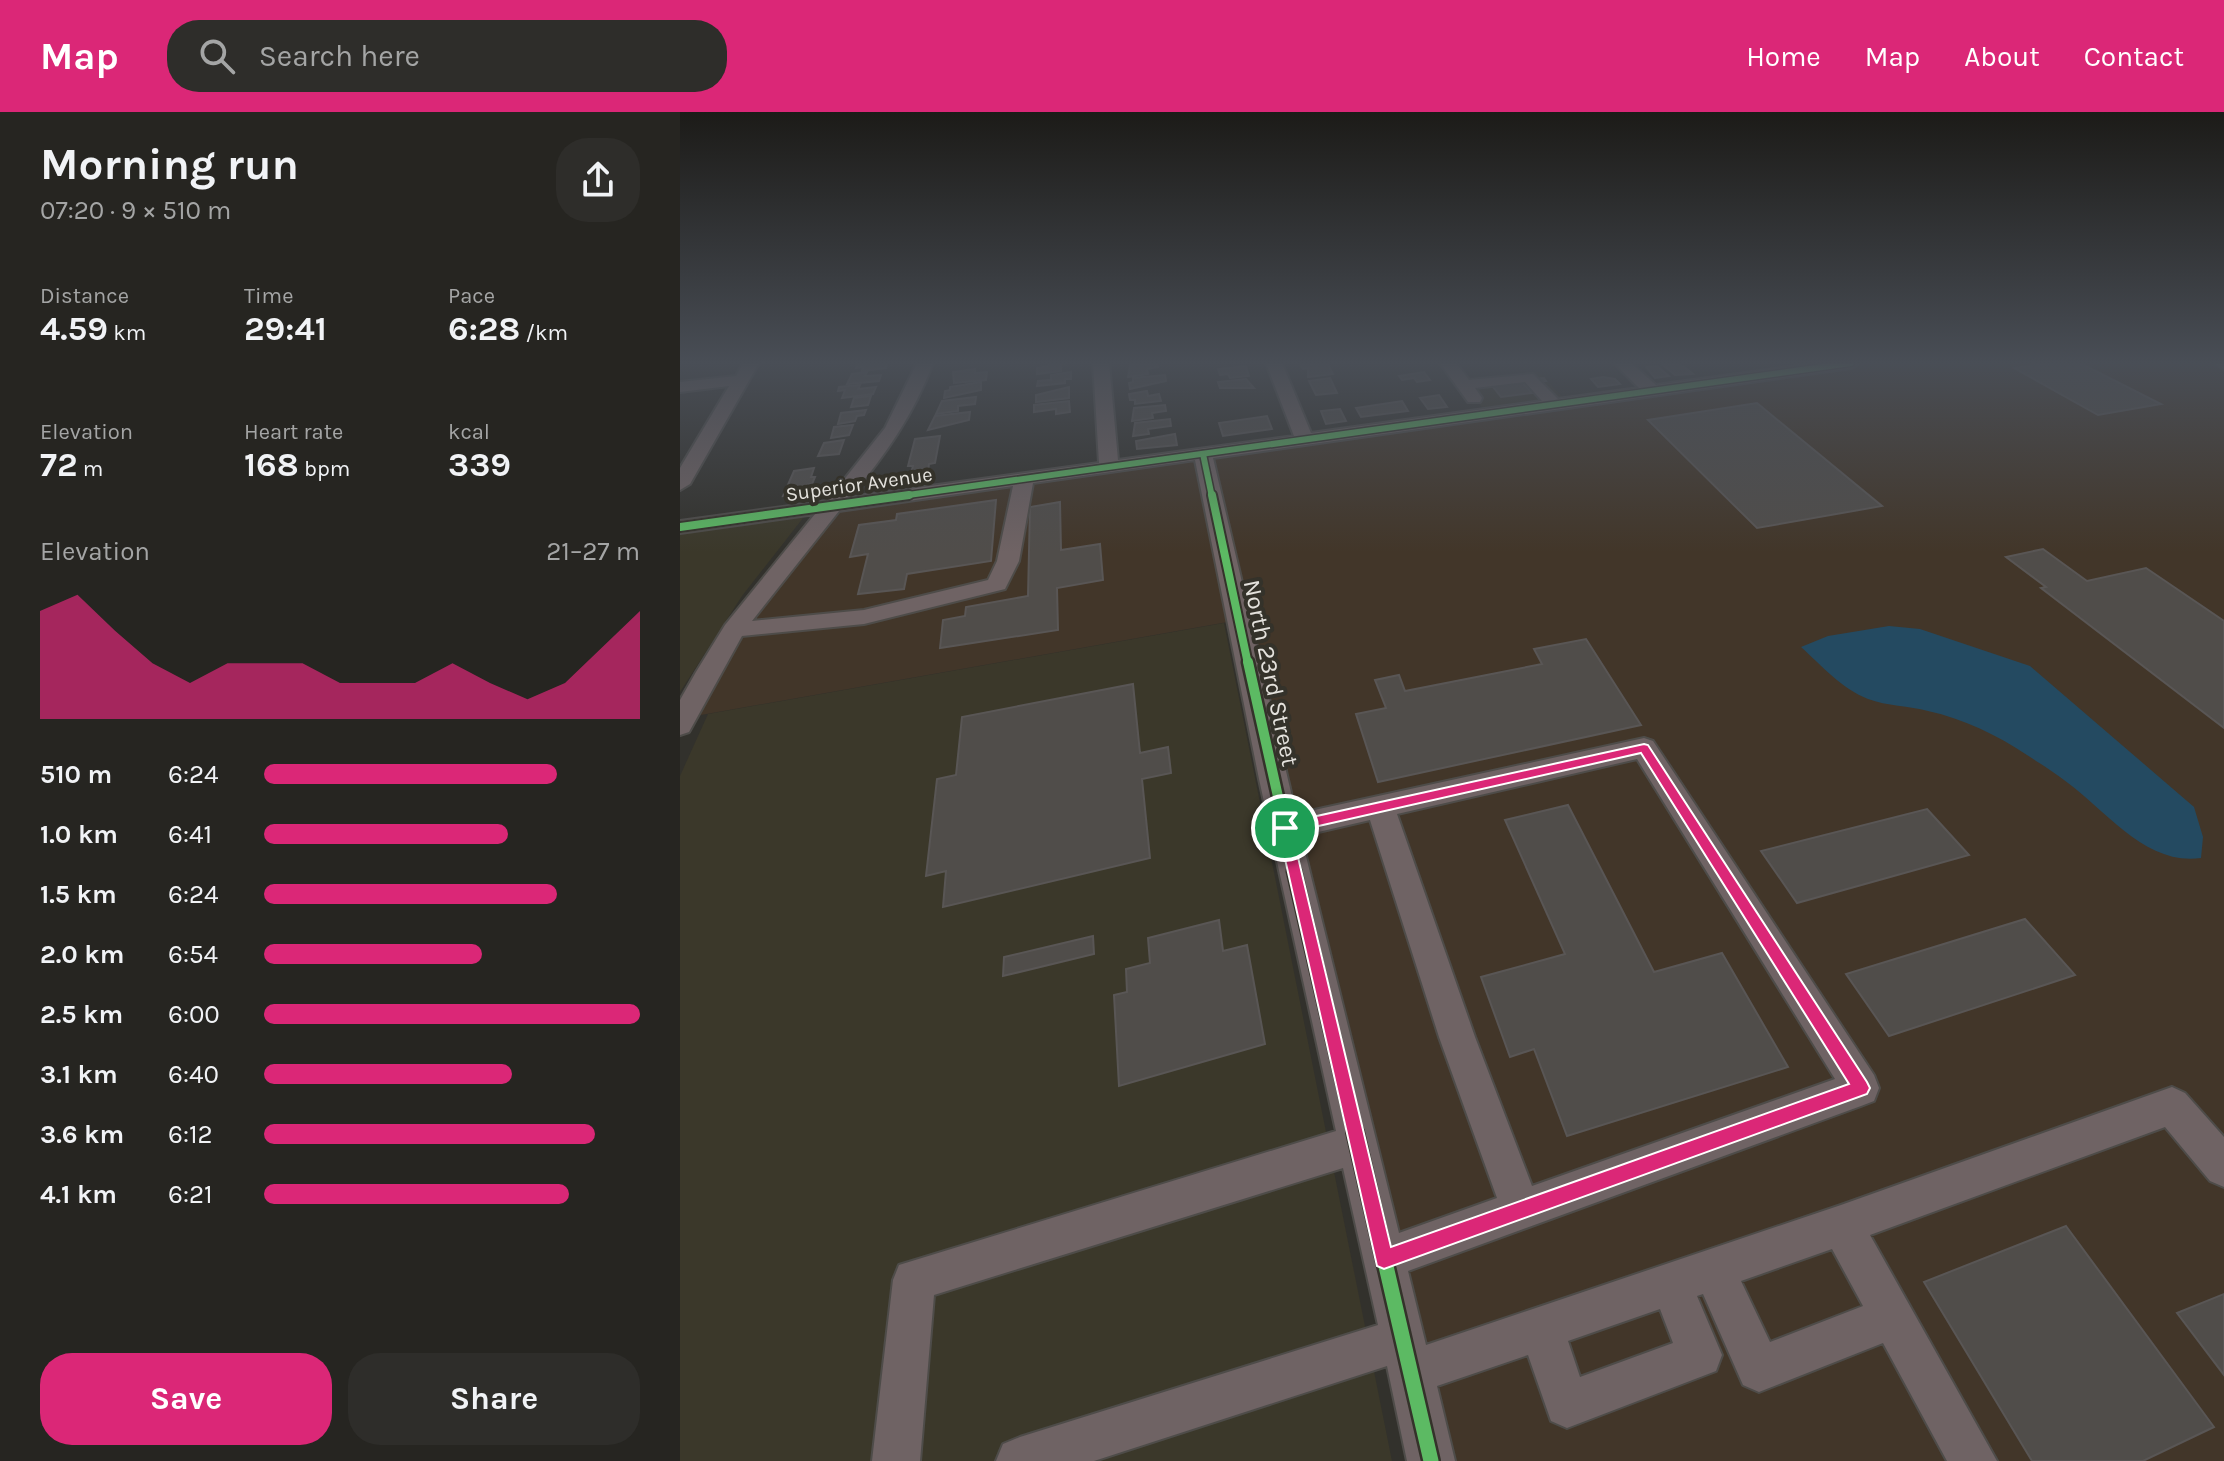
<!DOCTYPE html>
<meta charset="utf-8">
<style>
body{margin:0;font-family:Karla,sans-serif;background:#2e2d2a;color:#f1f3f6;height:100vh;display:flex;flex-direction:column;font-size:30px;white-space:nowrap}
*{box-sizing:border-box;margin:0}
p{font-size:26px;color:#a4a5a5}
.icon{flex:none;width:44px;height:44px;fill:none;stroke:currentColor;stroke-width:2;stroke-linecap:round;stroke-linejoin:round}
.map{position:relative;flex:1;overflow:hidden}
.details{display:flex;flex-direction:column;background:#262521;width:680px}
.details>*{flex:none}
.pin{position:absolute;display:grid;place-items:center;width:68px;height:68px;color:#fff;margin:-34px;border:4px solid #fff;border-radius:50%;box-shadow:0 2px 8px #0007}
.round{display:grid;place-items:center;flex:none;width:84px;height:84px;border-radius:32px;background:#2e2d2a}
.headline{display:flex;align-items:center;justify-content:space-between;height:136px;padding:0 40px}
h1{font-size:44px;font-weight:700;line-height:60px}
.figures{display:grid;grid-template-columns:repeat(3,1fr);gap:12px;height:136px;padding:8px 40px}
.figures div{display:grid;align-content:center}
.figures b{font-size:34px;font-weight:700}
.figures small{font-size:22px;font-weight:400}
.figures p{font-size:22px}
.chart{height:224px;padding:16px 40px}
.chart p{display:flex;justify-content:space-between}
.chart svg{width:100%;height:144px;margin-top:8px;fill:#db2777;opacity:.7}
.action{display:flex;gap:16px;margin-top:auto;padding:16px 40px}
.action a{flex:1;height:92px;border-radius:32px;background:#db2777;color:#fff;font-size:32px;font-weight:700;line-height:92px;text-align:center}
.action a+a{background:#2e2d2a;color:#f1f3f6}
ul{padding:0 40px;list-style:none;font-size:26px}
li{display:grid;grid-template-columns:128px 96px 1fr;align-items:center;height:60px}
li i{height:20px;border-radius:10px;background:#db2777}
header{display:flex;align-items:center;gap:48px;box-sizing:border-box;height:112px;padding:0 40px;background:#db2777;color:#fff}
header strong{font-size:38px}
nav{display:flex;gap:44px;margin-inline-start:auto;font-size:28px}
.search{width:560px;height:72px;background:#2e2d2a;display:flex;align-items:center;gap:20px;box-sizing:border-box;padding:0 28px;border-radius:32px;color:#a4a5a5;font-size:30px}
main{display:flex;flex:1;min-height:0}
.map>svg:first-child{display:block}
.built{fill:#3b382a}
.industrial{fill:#423629}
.water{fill:#244a61}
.building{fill:#504d4a;stroke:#595655;stroke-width:2}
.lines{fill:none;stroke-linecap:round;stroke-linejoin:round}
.minor-casing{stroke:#4e4c49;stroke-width:4}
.minor{fill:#6f6364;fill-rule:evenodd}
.cycleway-far4-casing{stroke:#34322a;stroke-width:9}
.cycleway-far3-casing{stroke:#34322a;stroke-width:12}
.cycleway-far2-casing{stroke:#34322a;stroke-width:15}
.cycleway-far1-casing{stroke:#34322a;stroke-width:17}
.cycleway-casing{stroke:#34322a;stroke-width:20}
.cycleway-far4{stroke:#5cba63;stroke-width:6}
.cycleway-far3{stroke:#5cba63;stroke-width:8}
.cycleway-far2{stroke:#5cba63;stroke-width:10}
.cycleway-far1{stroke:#5cba63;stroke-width:12}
.cycleway{stroke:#5cba63;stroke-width:15}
.route{fill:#db2777;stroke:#fff;stroke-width:2;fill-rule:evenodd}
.labels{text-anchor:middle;stroke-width:8;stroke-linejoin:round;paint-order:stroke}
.far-street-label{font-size:20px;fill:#e4e2dd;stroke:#34322a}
.street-label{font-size:24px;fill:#e4e2dd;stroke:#34322a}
</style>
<header>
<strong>Map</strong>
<div class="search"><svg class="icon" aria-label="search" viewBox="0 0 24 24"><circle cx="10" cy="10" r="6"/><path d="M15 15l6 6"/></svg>Search here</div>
<nav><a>Home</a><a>Map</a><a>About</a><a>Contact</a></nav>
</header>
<main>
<section class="details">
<div class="headline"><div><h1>Morning run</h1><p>07:20 · 9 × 510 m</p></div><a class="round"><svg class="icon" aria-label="share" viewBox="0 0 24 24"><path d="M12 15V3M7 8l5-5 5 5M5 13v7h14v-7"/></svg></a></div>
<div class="figures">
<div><p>Distance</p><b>4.59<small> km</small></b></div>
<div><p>Time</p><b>29:41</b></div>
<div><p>Pace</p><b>6:28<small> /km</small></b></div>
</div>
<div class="figures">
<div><p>Elevation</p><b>72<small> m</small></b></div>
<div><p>Heart rate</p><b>168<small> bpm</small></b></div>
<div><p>kcal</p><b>339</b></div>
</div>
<div class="chart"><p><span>Elevation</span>21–27 m</p>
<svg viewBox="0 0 160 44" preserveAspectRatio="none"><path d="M0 44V11L10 6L20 17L30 27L40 33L50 27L60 27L70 27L80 33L90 33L100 33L110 27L120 33L130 38L140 33L150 22L160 11V44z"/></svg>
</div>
<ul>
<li><b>510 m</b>6:24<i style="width:78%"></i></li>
<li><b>1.0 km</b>6:41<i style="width:65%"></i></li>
<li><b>1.5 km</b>6:24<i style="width:78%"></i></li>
<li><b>2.0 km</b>6:54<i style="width:58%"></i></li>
<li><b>2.5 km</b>6:00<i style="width:100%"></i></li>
<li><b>3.1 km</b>6:40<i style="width:66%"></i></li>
<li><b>3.6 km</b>6:12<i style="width:88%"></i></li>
<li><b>4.1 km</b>6:21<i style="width:81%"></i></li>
</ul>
<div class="action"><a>Save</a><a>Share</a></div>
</section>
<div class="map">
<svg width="1544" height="1349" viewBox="0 0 1544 1349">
<rect width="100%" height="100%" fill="#32312c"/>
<g class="built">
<polygon points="858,259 888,291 807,302 782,269"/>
<polygon points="113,405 123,406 62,484 0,580 0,421"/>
<polygon points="544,511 712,1349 0,1349 0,664 28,602"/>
</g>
<polygon class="industrial" points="1171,251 1544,252 1544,1349 751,1349 559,508 4,606 21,572 153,394"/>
<path class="water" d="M1209,514l31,3 110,37 164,141 9,30 -2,21c-54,8 -94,-46 -133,-75 -13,-10 -27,-19 -41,-28 -30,-20 -63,-36 -99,-44 -19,-5 -41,-5 -60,-12 -27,-11 -46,-33 -67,-52l27,-11z"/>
<g class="building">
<polygon points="178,251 207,251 206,256 182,259 183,255 176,256"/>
<polygon points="368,251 386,251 381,252 381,259 357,262 357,256 368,254"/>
<polygon points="477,251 478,255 467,257 468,262 448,265 450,253"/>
<polygon points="647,251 653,262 628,265 628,256 623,257 620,252"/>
<polygon points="1370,251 1400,251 1481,292 1418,303 1334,256"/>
<polygon points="993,252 1003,254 1013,262 995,263 983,253"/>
<polygon points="566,254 569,264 550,266 548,262 540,263 538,257"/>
<polygon points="977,254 989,264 975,266 966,255"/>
<polygon points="295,257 295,261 307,260 306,268 274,271 273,260"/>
<polygon points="187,260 185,264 201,263 199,269 167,272 172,262"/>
<polygon points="391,260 391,267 385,267 385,271 357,274 358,269 371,268 371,263"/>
<polygon points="744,260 750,268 737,270 734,266 722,268 719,264"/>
<polygon points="485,263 486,269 450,277 449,271 453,270 453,266"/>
<polygon points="923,265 935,267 940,272 918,275 911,267"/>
<polygon points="650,266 657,281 636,283 629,269"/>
<polygon points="864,266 866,269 844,272 852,281 821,285 810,271"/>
<polygon points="566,267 574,276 540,276 538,270"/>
<polygon points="301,270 301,278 264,286 265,279 270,278 270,275"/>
<polygon points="180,273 178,277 196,275 193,282 162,286 165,278 158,279 159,275"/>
<polygon points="389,275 389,286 356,290 356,283"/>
<polygon points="467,279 468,284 479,282 481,289 455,292 455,288 450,288 449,282"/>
<polygon points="759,283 767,295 748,297 740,286"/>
<polygon points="191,284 188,293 171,295 174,286"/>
<polygon points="296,285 295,292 278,294 278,299 256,302 262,289"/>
<polygon points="389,289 390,300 376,302 376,297 354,300 354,293"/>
<polygon points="722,289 728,299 681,305 676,296"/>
<polygon points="1077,291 1202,394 1077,416 968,308"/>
<polygon points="485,293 486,299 472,301 473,306 452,309 454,296"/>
<polygon points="660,297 666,309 646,312 641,299"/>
<polygon points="186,298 184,303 177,304 175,309 158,312 161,301"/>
<polygon points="290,300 289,308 248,318 255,304"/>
<polygon points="587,304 592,317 543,324 539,311"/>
<polygon points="490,307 491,314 468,317 469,322 453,324 455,311"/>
<polygon points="173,313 169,323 151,326 154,315"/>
<polygon points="495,322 497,333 457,337 456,329"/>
<polygon points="260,324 255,351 249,352 248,359 231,361 233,354 228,354 235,327"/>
<polygon points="164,328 159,342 138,344 144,331"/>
<polygon points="134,356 131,365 135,365 132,372 126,373 123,382 103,384 114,359"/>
<polygon points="316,388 311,449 227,462 224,477 178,482 188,442 170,445 179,413 216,408 217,402"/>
<polygon points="380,390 381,438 420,432 423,468 377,476 378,518 260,536 263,508 285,504 286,495 348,484 350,395"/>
<polygon points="1363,437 1407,469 1466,456 1544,509 1544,616 1361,476 1366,475 1326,445"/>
<polygon points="906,527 961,613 698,670 676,602 706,596 695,568 719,563 725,579 862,552 854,537"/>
<polygon points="453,572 460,641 488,635 491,661 462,667 470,746 263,795 266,759 246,764 257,667 276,663 282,605"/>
<polygon points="888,693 974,860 1042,841 1108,955 887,1024 854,937 830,945 801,865 885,842 825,708"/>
<polygon points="1247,697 1289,743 1117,791 1081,739"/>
<polygon points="1345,807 1395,863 1209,924 1166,862"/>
<polygon points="539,808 543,839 567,833 585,932 439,974 434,883 447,880 446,857 470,851 468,826"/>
<polygon points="413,824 414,842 323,864 324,845"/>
<polygon points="1386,1114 1534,1315 1463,1349 1352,1349 1244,1170"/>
<polygon points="1544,1182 1544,1263 1497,1201"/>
</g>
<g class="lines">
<g class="minor-casing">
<g id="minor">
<polygon points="63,251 79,251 10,372 0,378 0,356 49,274 0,280 0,270 56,264"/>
<path d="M237,251h16c-19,51 -48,93 -83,134l249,-34 -6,-100h16l9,97 176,-24 -28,-73h16l29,70 231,-32 -17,-19 -50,6 7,10 -2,4h-12l-28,-39h16l13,17 64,-6 25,25 81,-11 -25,-25h17l25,22 162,-22h41l-8,5 -638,90 83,356 348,-76 9,3 221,334 5,13 -5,13 -13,5 -453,165 18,74 415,-140 331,-118 13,6 39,44v50l-14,-6 -45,-54 -295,108 127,226h-50l-64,-118 -124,49 -16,-7 -40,-91 -6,2 25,59 -6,16 -149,57 -16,-7 -23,-66 -91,31 18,75h-48l-20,-95 -293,95h-98l7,-17 17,-7 358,-112 -35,-157 -409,127 -14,166h-48l21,-181 6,-15 437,-134 -77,-352 -64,-319 -162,23 -14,78 -14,28 -141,35 -122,12 -53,96 -9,3v-35l16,-28 29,-47 90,-111 -135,19v-12l147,-20 58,-73zM333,374l-16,75 -9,19 -124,30 -112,11 87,-110zM957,647l198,320 -303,107 -57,-149 -78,-223zM690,708l69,217 58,161 -98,35 -98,-397zM1152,1137l31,57 -93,36 -29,-61zM980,1197l13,34 -93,34 -12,-36z"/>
<polygon points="1534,251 1544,251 1544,257"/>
</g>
</g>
<use href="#minor" class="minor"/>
<g class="cycleway-far4-casing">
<g id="cycleway-far4">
<polyline points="523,342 532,385"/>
<polyline points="214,385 1171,251"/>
</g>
</g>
<g class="cycleway-far3-casing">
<g id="cycleway-far3">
<polyline points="532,383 568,552"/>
<polyline points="0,415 229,383"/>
</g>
</g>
<g class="cycleway-far2-casing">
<polyline id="cycleway-far2" points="568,550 615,761"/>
</g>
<g class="cycleway-far1-casing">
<polyline id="cycleway-far1" points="614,759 675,1022"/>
</g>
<g class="cycleway-casing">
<polyline id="cycleway" points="675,1020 751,1349"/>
</g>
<use href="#cycleway-far4" class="cycleway-far4"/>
<use href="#cycleway-far3" class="cycleway-far3"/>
<use href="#cycleway-far2" class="cycleway-far2"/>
<use href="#cycleway-far1" class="cycleway-far1"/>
<use href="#cycleway" class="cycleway"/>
</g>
<linearGradient id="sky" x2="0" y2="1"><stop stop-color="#1c1b18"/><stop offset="0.57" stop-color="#494e56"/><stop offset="1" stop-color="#494e56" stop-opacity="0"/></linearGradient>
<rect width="1544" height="440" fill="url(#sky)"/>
<path class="route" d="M964,632l4,1 219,337 3,6 -3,6 -483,175 -7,-3 -99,-438 7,-5zM961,641l208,331 -458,163 -99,-415z"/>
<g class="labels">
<g class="far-street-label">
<text transform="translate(179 372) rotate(-8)" y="7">Superior Avenue</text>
</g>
<g class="street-label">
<text transform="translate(591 561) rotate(78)" y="8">North 23rd Street</text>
</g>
</g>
</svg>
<div class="pin" style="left:605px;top:716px;background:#1e9e55"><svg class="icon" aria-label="arrive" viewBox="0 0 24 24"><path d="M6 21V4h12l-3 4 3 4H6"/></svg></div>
</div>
</main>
